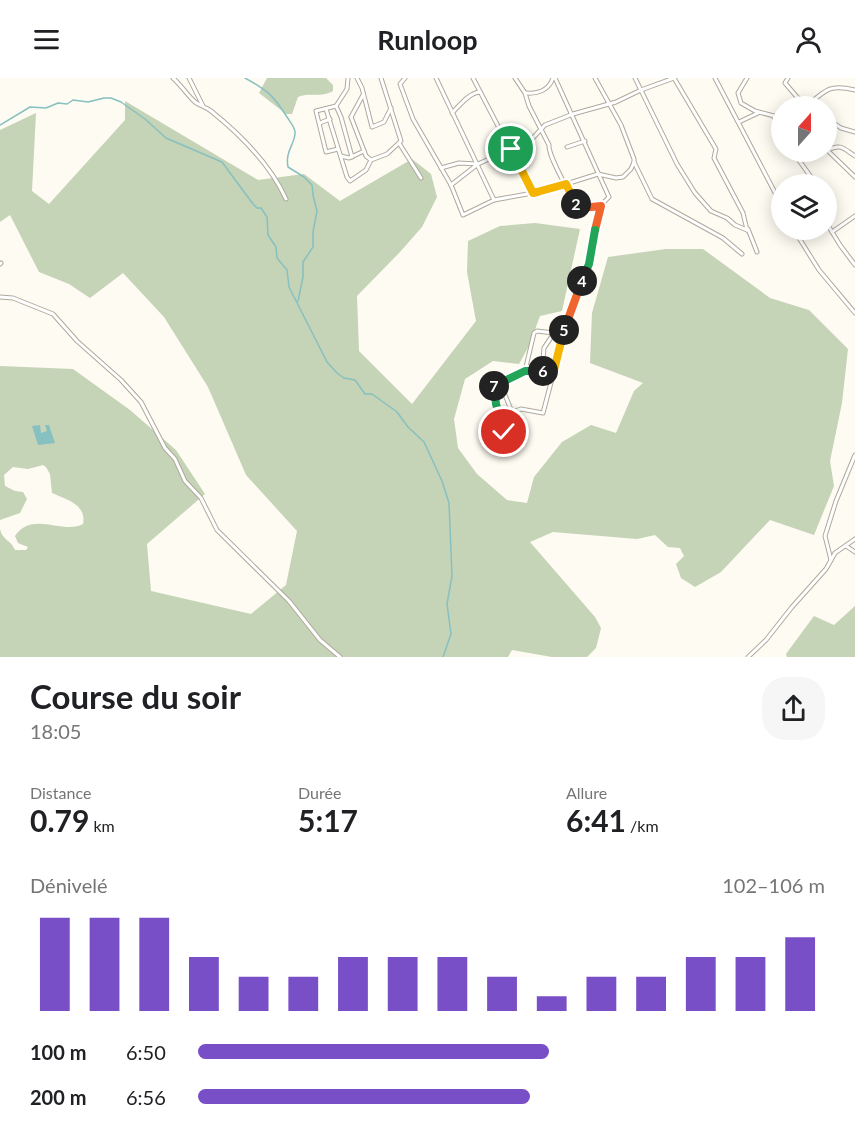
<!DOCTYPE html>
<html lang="fr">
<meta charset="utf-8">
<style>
body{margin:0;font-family:Lato,sans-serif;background:#f6f6f6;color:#202124;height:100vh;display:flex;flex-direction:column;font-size:22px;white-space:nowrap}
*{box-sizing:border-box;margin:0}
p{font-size:20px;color:#757577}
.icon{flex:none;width:33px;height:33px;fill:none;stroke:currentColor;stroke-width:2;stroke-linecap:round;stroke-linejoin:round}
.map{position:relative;height:579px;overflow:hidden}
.details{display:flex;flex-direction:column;background:#fff;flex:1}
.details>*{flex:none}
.needle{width:39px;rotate:21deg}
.fabs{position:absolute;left:771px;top:18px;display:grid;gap:12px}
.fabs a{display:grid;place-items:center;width:66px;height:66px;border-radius:50%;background:#fff;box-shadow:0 3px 15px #0003;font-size:30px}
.pin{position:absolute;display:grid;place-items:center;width:51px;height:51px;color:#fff;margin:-26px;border:3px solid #fff;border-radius:50%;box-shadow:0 2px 6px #0007}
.km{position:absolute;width:30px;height:30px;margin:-15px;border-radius:50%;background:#222;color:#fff;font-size:16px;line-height:30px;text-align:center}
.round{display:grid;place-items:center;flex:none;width:63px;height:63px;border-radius:24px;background:#f6f6f6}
.head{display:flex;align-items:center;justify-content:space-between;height:102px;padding:0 30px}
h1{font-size:33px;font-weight:700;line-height:45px}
.figures{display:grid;grid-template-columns:repeat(3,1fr);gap:9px;height:102px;padding:6px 30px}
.figures div{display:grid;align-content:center}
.figures b{font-size:30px;font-weight:700}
.figures small{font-size:16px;font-weight:400}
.figures p{font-size:16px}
.chart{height:168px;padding:12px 30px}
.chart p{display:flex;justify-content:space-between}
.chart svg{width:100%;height:108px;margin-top:6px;stroke:#794fc8;stroke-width:6}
ul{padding:0 30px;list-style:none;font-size:20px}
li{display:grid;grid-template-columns:96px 72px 1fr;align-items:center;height:45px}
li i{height:15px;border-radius:8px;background:#794fc8}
header{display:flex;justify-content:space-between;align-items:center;height:78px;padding:0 30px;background:#fff;font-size:27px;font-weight:700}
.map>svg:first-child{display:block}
.green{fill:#c5d3b7}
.water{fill:#87c0c0}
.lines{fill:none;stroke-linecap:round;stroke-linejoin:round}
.stream{stroke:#87c0c0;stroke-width:1.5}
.street-casing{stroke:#aea99c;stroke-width:5}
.street{stroke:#fff;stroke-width:3}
.split-1-casing{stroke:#fff;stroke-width:12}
.split-2-casing{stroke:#fff;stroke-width:12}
.split-3-casing{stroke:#fff;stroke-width:12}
.split-4-casing{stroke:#fff;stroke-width:12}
.split-5-casing{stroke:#fff;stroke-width:12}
.split-6-casing{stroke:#fff;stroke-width:12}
.split-7-casing{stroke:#fff;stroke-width:12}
.split-8-casing{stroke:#fff;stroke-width:12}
.split-1{stroke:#f5b400;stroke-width:8}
.split-2{stroke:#f5b400;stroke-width:8}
.split-3{stroke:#f0652b;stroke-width:8}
.split-4{stroke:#22a559;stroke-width:8}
.split-5{stroke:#f0652b;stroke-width:8}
.split-6{stroke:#f5b400;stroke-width:8}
.split-7{stroke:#22a559;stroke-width:8}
.split-8{stroke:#22a559;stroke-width:8}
</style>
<header><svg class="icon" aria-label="menu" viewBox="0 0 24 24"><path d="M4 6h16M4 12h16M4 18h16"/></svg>Runloop<svg class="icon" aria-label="person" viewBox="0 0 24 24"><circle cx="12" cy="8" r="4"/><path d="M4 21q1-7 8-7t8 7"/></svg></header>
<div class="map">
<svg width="855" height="579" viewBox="0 0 855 579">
<rect width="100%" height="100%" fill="#fefbf2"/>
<g class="green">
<path d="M267,0h59l7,7v6c-12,7 -23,1 -35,6l-6,17h-6l-27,-21z"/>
<path d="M125,23l133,79 46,-6 36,27 72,-42 19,15 6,23 -15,30 -22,25 -43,44 2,55 53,53 64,-83 -9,-49 1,-31 32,-15 35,-3 45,6 -18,82 -22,5 -11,30 -10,18 -26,-3 -28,18 -11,40 4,29 19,26 30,26 20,3 7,-26 28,-35 29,-17 25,8 18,-42 9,-8 -53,-20 2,-50 16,-56 58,-8h37l67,49 39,12 39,39 -6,54 -12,58 4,25 -20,49 -44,-15 -49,52 -26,15 -14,-9 -5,-14 8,-8 -4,-8 -12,-1 -13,-12 -18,4 -84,-7 -23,10 65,75 6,11 -5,20 -9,9h-35l-40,-7 -4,7h-508v-128c2,11 11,11 15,21h11l2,-3 -10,-4 -3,-7c17,-26 48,-1 68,-12 4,-20 -18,-25 -31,-31l-2,-19 -4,-7 -3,-2 -15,4 -15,-2 -9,8 1,11 10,5 8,1 4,7 -7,14 -20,7v-154l73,3 57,41 46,40 29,44 -58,50 4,47 100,23 35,-29 11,-54 -51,-56 -38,-88 -44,-70 -41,-44 -33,25 -21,-14 -30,-12 -29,-57 -10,7v-92l36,-17 -4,78 17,13 76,-84z"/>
<polygon points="855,528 855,579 787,579 786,576 814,538 834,547"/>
</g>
<polygon class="water" points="40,347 41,355 47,353 45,347 49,347 55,365 38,367 32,348"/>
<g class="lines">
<g class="stream">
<path d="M245,0c22,12 29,18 42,39 3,5 9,11 8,17 -1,11 -10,18 -7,33l16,10 8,8 1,10 4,16 -4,21v15l-10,15v15l-5,24"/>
<polyline points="0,47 30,29 46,30 58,25 67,26 73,22 88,24 104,20 111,20 121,24 145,41 166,60 222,84 253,126 257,130 261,130 267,139 268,157 276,169 277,180 287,192 289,209 327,284 337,295 344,300 355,302 365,316 372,316 397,334 408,349 424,364 442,403 449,425 452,498 447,526 451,556 443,579"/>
</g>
<g class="street-casing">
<g id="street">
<path d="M173,0c8,7 15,18 22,24 5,4 11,5 16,9 30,24 59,53 75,88"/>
<polyline points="189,0 203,28"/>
<polyline points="357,0 362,10 372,49 384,44 391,30"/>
<polyline points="405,0 400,6 413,41 451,107 463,137 494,122 544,113 598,96 616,100 623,99 631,91 634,84"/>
<polyline points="436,0 494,122"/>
<polyline points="473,0 533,115"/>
<polyline points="555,0 609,119 601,127"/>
<polyline points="595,0 621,47 634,81 634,84 652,121 723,160 742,176"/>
<polyline points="635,0 677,86 695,115 711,133 727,140 735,147 747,152"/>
<polyline points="715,0 782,128"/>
<polyline points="747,0 738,15 741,25 755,33 782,40"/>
<polyline points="788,0 785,5 797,19 810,28"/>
<path d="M526,15c12,1 23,-3 27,-15"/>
<path d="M808,27c18,-16 23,-21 47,-15"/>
<polyline points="336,28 341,39 352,79"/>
<polyline points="326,31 347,99 350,103 366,92 371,82 387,76 401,63 381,0"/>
<path d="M452,35c8,-8 17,-20 28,-21"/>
<polyline points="351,39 366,78 371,82"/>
<polyline points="351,39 363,17"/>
<polyline points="774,39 782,53"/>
<polyline points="826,40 841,50 855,54"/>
<polyline points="739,44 758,35"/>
<polyline points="320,45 330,41"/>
<polyline points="399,65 421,100"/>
<polyline points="567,69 585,63"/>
<polyline points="338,71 326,74 316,33 336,28 347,11 348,0"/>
<polyline points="826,71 855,99"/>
<path d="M828,72c13,-7 16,-1 27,6"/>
<polyline points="793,74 816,106"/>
<polyline points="341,78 349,80 364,73"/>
<polyline points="441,90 459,85 478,86"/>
<polyline points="451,107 478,86 531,62 545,47 573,36 616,24 641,12 674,0 716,71 714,80 743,135 747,152"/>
<polyline points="826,144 840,167 855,187"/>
<polyline points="748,151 757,174"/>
<polyline points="794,152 819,192 855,235"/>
<polyline points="832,154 855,138"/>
<polyline points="0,186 1,185"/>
<polyline points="0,219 13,220 53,236 77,263 121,302 141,324 165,370 175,381 185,403 201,420 217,452 289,523 320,562 340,579"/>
<polyline points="542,292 544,270 554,255 560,256 561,262"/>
<polyline points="525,293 534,255 537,253 554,255"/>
<polyline points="500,305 522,358 521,362 515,368 504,354 493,312 494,307 525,293 554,292"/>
<path d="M512,334l9,-3 22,4 26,-99 9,-26 9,-17 14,-66 -20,4 -5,-3c-6,-14 -28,-49 -27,-61l-20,-39 -4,-13 -10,-15"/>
<polyline points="846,468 855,474"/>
<polyline points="831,482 825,458 836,423 855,377"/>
<polyline points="748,579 766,562 792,529 826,491 835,475 855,461"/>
</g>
</g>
<use href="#street" class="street"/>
</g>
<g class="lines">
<g class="split-1-casing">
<polyline id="split-1" points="511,71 533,115 537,114"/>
</g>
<g class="split-2-casing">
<polyline id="split-2" points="537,114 566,106 576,126"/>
</g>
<g class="split-3-casing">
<polyline id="split-3" points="576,126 581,130 601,128 595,152"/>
</g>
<g class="split-4-casing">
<polyline id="split-4" points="582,203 589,186 595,152"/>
</g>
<g class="split-5-casing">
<polyline id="split-5" points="564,252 582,203"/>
</g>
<g class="split-6-casing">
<polyline id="split-6" points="543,293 554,292 564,252"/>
</g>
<g class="split-7-casing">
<polyline id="split-7" points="494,308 525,293 543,293"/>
</g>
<g class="split-8-casing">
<polyline id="split-8" points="494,308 496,326 504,354"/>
</g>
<use href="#split-1" class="split-1"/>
<use href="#split-2" class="split-2"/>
<use href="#split-3" class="split-3"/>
<use href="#split-4" class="split-4"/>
<use href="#split-5" class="split-5"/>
<use href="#split-6" class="split-6"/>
<use href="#split-7" class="split-7"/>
<use href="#split-8" class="split-8"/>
</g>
</svg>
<div class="fabs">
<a><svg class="needle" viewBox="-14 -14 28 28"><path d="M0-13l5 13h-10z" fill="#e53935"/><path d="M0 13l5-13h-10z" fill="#757577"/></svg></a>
<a><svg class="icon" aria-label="layers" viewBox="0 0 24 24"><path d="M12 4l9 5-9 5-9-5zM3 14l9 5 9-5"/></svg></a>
</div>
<div class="pin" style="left:511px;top:71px;background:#1e9e55"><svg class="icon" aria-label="arrive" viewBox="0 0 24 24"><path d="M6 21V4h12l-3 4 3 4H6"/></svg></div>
<div class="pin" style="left:504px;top:354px;background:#d93025"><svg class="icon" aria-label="check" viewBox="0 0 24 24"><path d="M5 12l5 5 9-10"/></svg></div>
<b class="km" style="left:576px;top:126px">2</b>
<b class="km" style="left:582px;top:203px">4</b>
<b class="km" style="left:564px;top:252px">5</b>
<b class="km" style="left:543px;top:293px">6</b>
<b class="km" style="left:494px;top:308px">7</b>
</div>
<section class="details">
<div class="head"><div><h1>Course du soir</h1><p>18:05</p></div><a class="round"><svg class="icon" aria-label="share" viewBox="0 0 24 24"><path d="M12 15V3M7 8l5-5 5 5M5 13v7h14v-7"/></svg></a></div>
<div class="figures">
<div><p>Distance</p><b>0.79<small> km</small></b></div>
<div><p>Durée</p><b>5:17</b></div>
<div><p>Allure</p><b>6:41<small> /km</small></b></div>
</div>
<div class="chart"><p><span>Dénivelé</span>102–106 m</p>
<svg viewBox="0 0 160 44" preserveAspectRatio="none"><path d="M5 44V6M15 44V6M25 44V6M35 44V22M45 44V30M55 44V30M65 44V22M75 44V22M85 44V22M95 44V30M105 44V38M115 44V30M125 44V30M135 44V22M145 44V22M155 44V14"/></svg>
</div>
<ul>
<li><b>100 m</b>6:50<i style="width:56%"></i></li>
<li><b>200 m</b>6:56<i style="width:53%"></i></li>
</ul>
</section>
